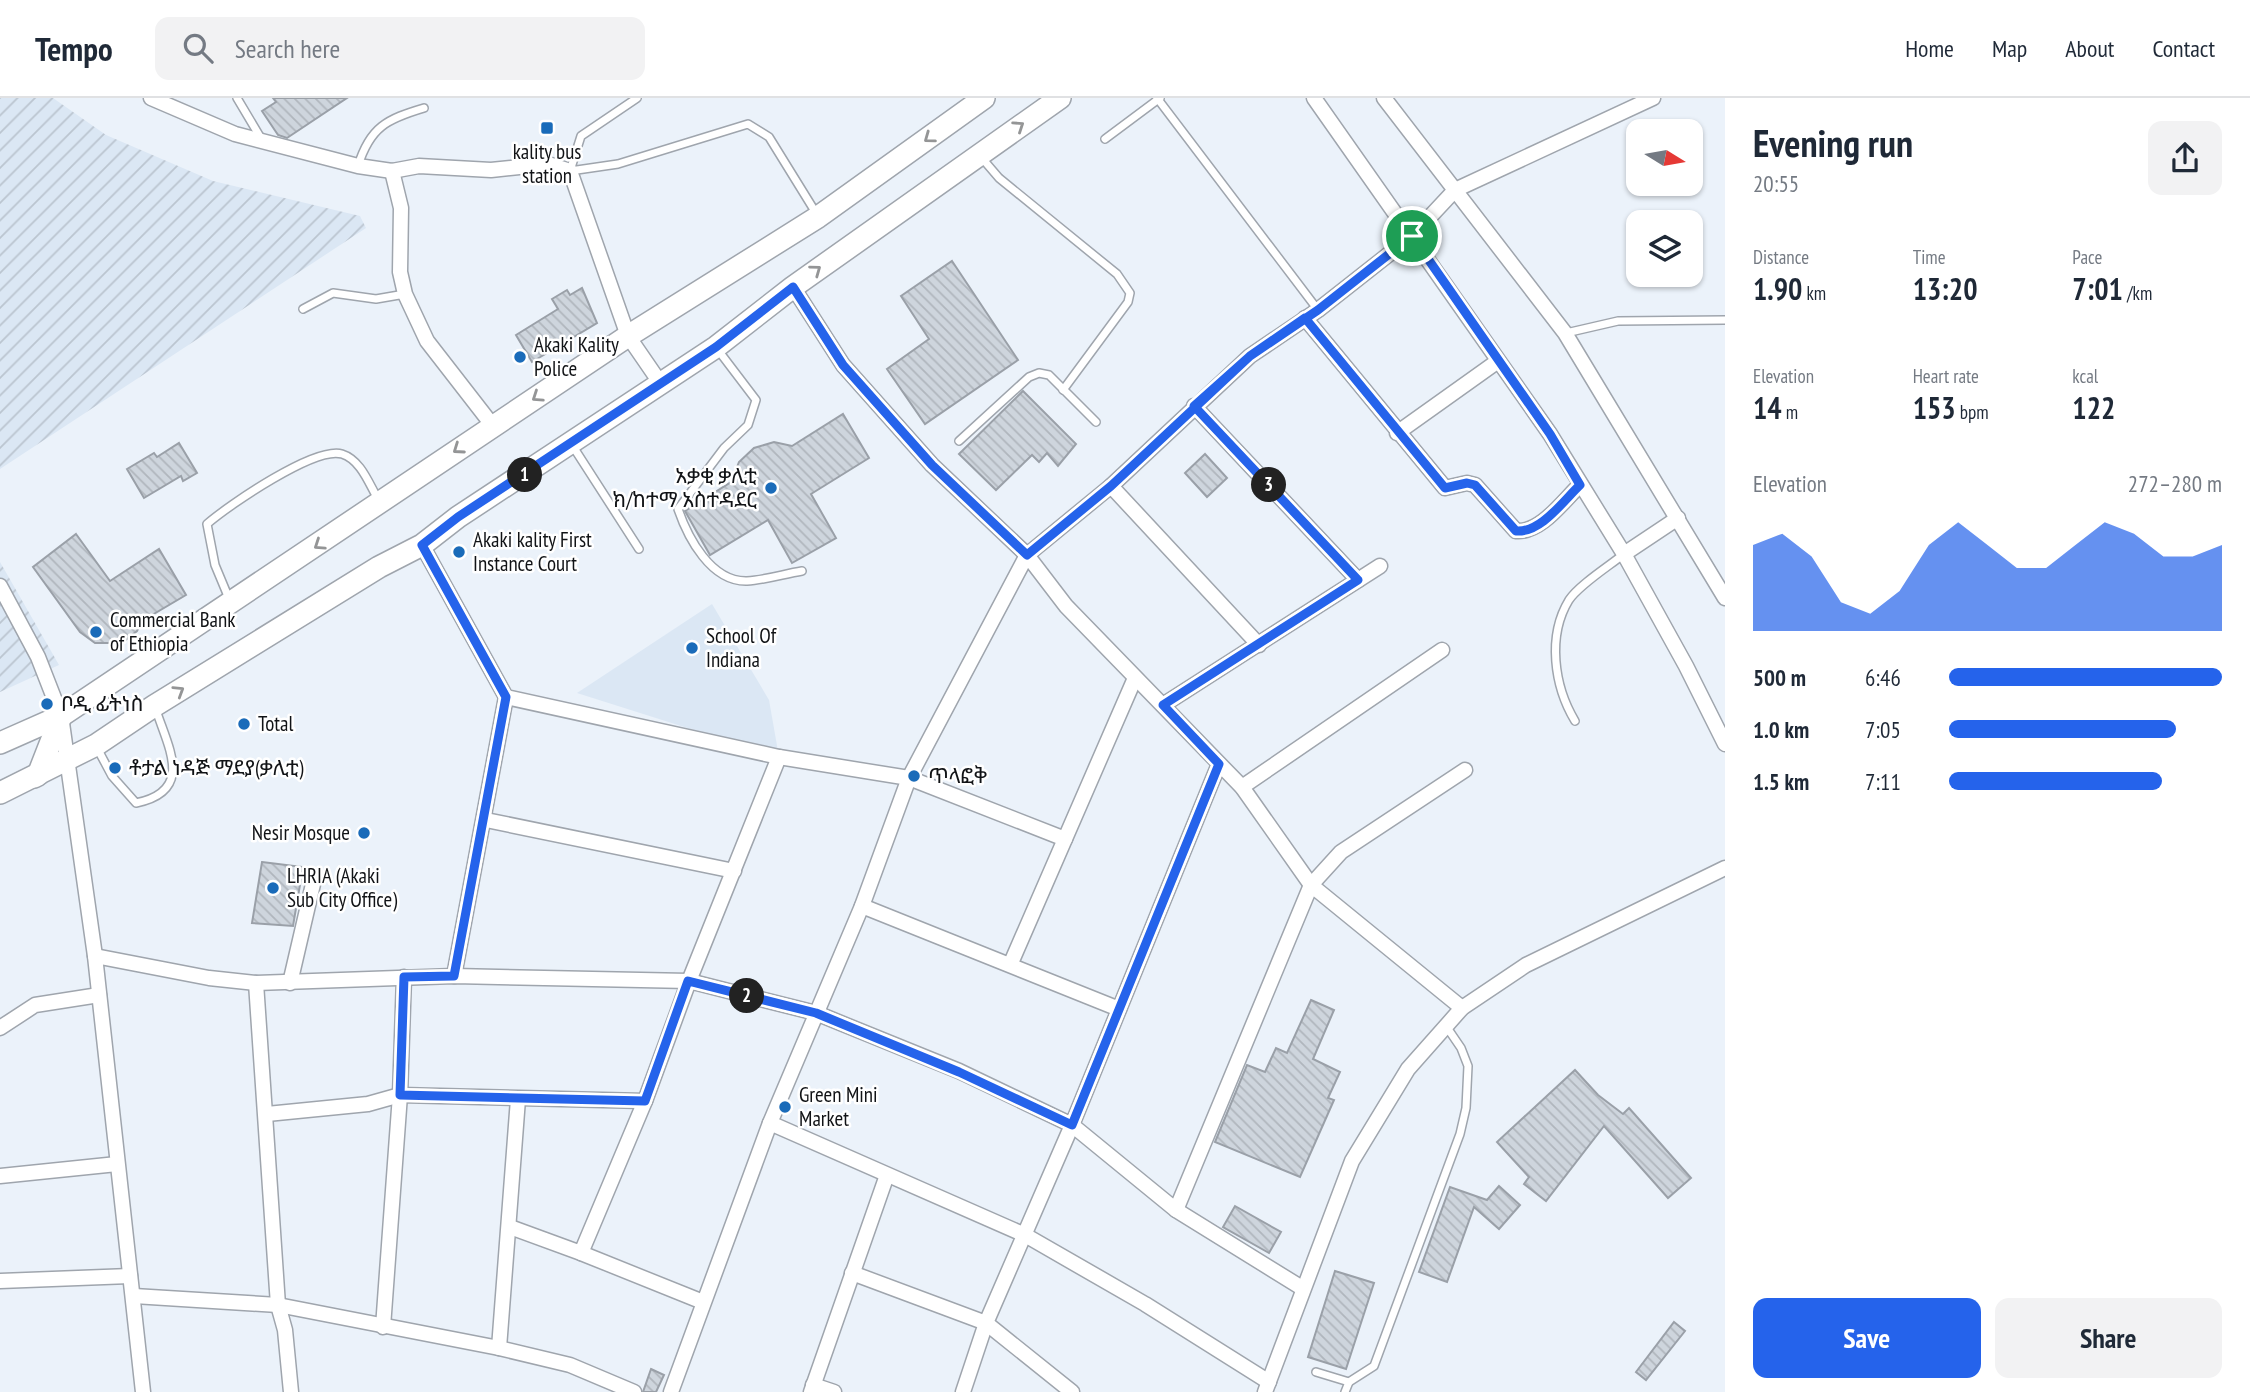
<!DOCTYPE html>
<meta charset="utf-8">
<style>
body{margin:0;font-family:"PT Sans Narrow","Noto Sans Ethiopic",sans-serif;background:#f2f2f3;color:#1f2937;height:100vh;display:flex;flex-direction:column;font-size:26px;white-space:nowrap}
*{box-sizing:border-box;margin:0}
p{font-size:23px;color:#747a83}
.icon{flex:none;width:38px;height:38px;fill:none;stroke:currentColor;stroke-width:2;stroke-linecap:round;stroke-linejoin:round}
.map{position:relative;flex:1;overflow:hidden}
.panel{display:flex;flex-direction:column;background:#fff;width:525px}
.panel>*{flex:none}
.needle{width:46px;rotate:101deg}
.fabs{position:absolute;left:1626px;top:21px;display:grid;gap:14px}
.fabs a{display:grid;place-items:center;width:77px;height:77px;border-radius:14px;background:#fff;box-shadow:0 2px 5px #0004;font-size:35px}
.pin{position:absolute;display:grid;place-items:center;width:60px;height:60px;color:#fff;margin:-30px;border:4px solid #fff;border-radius:50%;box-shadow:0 2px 7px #0007}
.km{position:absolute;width:35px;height:35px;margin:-18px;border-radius:50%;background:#222;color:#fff;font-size:19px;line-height:35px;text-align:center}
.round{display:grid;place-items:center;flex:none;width:74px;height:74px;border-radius:14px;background:#f2f2f3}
.headline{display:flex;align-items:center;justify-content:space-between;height:119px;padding:0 28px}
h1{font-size:38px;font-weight:700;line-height:52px}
.metrics{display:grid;grid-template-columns:repeat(3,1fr);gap:10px;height:119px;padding:7px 28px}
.metrics div{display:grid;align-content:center}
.metrics b{font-size:30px;font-weight:700}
.metrics small{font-size:19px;font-weight:400}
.metrics p{font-size:19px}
.chart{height:196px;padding:14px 28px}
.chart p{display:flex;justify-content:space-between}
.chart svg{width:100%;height:126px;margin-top:7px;fill:#2563eb;opacity:.7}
.button{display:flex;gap:14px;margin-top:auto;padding:14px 28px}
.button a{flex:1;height:80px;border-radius:14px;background:#2563eb;color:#fff;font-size:28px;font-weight:700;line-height:80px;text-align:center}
.button a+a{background:#f2f2f3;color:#1f2937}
ul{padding:0 28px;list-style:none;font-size:23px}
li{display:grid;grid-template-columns:112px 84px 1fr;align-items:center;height:52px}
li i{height:18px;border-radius:9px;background:#2563eb}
header{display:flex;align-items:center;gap:42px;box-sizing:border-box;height:98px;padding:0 35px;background:#fff;border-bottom:2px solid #e0e1e3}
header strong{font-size:33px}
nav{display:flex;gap:38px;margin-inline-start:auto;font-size:24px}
.search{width:490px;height:63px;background:#f2f2f3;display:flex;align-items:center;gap:18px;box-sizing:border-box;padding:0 24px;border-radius:14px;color:#747a83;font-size:26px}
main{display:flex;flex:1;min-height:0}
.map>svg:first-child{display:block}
.built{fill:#dbe7f4}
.industrial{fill:url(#industrial-furrows)}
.building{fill:url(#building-back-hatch);stroke:#9aa0a8;stroke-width:2}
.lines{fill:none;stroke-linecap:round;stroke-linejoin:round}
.service-casing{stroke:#9fa5ad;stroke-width:10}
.minor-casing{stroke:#9fa5ad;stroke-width:17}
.primary-casing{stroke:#9fa5ad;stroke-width:24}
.service{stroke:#fff;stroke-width:7}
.minor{stroke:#fff;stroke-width:14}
.primary{stroke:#fff;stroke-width:21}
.oneway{stroke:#949596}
.route-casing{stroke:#fff;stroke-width:14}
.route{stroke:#2563eb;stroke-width:9}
.poi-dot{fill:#1a6bb9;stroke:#fff;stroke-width:2.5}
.labels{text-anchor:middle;stroke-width:5;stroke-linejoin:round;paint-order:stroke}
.poi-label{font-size:21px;fill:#111316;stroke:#fff;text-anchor:start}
</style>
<header>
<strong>Tempo</strong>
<div class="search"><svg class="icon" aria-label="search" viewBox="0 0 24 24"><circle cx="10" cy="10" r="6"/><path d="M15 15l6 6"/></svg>Search here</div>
<nav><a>Home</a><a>Map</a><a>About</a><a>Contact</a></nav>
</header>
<main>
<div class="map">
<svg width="1725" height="1294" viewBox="0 0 1725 1294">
<defs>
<pattern id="industrial-furrows" width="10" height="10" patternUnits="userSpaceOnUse" patternTransform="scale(1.75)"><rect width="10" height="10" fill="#dbe7f4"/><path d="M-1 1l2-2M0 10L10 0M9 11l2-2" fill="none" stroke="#bbc5d0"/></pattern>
<pattern id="building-back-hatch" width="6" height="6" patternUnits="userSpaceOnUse" patternTransform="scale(1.75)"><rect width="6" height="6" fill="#ced5dd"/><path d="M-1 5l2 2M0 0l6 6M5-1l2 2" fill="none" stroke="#b0b6bd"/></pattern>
</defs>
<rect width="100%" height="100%" fill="#ebf2fa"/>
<polygon class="built" points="712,506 769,602 779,659 577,595"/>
<g class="industrial">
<polygon points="0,0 53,0 106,37 213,83 360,118 366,130 0,371"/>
<polygon points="0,464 59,567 0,594"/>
</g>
<g class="building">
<polygon points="273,0 347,0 287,40 278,37 262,13 276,4"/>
<polygon points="952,163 1018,262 925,326 887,271 929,241 901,198"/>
<polygon points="582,190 597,225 532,264 516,237 558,211 552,201 567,192 570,197"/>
<polygon points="1023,293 1076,346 1058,368 1047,355 1039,364 1032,357 996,392 959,356"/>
<polygon points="843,316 869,360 811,396 836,440 792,465 768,422 710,457 685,413 731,384 739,364 754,350 774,344 792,348"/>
<polygon points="179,345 197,375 183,383 181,378 144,400 127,371 154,355 157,359"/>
<polygon points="1205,356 1227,380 1207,399 1185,375"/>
<polygon points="76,436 110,483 159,451 186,497 142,523 137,533 122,545 95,545 80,534 33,469"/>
<polygon points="262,764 303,769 293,828 252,825"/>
<polygon points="1311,902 1334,912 1313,961 1340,974 1328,1000 1334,1002 1300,1079 1215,1044 1247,967 1265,974 1276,950 1287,955"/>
<polygon points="1575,972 1598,997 1623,1016 1629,1010 1691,1080 1668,1100 1604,1028 1546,1103 1524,1086 1529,1079 1497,1044"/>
<polygon points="1499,1088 1520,1107 1499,1131 1474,1109 1447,1184 1419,1174 1450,1089 1487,1102"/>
<polygon points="1235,1108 1281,1134 1269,1155 1223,1129"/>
<polygon points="1335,1173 1374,1185 1346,1271 1308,1259"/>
<polygon points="1674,1224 1685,1233 1646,1282 1636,1274"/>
<polygon points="651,1271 664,1277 656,1294 643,1294"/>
</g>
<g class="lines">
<g class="service-casing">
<g id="service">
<polyline points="237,0 262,42"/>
<polyline points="637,0 581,38 570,73 618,66 748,26 769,39 816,115"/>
<polyline points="1157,0 1318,212"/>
<polyline points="1105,41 1160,0"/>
<polyline points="981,59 999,80 1117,176 1130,195 1128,204 1063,292"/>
<path d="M358,68c12,-39 29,-47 66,-58"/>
<polyline points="303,211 333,195 376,201 405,196"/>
<polyline points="1566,235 1618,223 1725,222"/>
<path d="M718,252l38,50 -8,25 -24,23 -46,61c10,29 33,73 69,72 18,-1 37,-7 55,-10"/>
<polyline points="959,343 1029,279 1039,275 1049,277 1096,324"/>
<polyline points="572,347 639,451"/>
<path d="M230,503l-15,-36 -8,-41c22,-19 108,-78 135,-70 19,6 27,30 36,45"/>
<path d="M1575,623c-21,-35 -28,-85 -6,-121 10,-15 40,-34 55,-46"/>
<path d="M96,648l16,30 24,27c58,-12 33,-54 20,-93"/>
<polyline points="1316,1274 1349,1284"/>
<polyline points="1345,1294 1349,1284 1374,1268 1460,1036 1466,1010 1468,968 1461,950 1446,928"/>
</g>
</g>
<g class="minor-casing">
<g id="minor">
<polyline points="151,0 235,36 358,68 392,73 419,68 491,72 548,66 570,73 628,238 661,286"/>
<polyline points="1314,0 1550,336 1624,456 1686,568 1725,646"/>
<polyline points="1384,0 1565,235 1725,500"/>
<polyline points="392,73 401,110 400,174 405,196 427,243 493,328"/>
<polyline points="793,189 843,267 932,367 1027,457 1111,388 1250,258 1318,212 1412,138 1455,92 1653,0"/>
<path d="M1305,220l140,170 22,-5 8,2 41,46c25,2 47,-30 64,-46"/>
<polyline points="1194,308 1358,482"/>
<polyline points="1397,335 1498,263"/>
<polyline points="1111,388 1259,547"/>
<polyline points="422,447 506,599 779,659 909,680 862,808 770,1025 671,1294"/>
<polyline points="1624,456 1678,420"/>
<polyline points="0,488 38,559 61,618 95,858 143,1294"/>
<polyline points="1163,607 1380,468"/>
<polyline points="1242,689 1442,552"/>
<polyline points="486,722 734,773"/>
<polyline points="1065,741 909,680 1027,457 1066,508 1242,689 1311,787 1462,910"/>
<polyline points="862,808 1119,911"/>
<polyline points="95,858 209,880 256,885 454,878 689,883 816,915 959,973 1072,1027 1176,1112 1302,1190"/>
<polyline points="1011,865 1135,580"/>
<polyline points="454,878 506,599"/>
<polyline points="256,885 278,1207 285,1232 291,1294"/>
<polyline points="290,885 313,786"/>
<polyline points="0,930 35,907 99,897"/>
<polyline points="267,1016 368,1006 400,997 645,1003"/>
<polyline points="770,1025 1025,1137 1145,1206 1269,1284"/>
<polyline points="0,1078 117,1066"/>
<polyline points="1176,1112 1311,787 1341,754 1465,672"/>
<polyline points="510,1129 581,1155"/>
<polyline points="852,1175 986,1225 963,1294"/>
<polyline points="0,1183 130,1178"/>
<polyline points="134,1198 278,1207 499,1250 570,1267 634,1294"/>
<polyline points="703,1204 581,1155 645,1003 689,883 779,659"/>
<polyline points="383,1229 400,997 404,879"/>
<polyline points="499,1250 518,1001"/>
<polyline points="813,1287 834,1294"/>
<polyline points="811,1294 887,1077"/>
<polyline points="1072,1294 986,1225 1072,1027 1219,666"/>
<polyline points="1265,1294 1352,1063 1408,971 1462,910 1526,867 1725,770"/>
</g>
</g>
<g class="primary-casing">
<g id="primary">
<polyline points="0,645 61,618 628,238 818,119 984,0"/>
<polyline points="34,679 38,677 61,618"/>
<polyline points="0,695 96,647 154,608 379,469 422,447 458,419 716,249 793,189 1060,0"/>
</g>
</g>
<use href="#service" class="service"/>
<use href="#minor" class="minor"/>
<use href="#primary" class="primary"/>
</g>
<defs><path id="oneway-chevron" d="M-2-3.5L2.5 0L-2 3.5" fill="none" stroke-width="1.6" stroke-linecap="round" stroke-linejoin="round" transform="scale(1.75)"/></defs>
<g class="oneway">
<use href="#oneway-chevron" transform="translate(1019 28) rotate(-34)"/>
<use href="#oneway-chevron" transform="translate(929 40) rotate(144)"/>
<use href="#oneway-chevron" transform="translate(816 172) rotate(-36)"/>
<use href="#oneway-chevron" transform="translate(537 299) rotate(146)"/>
<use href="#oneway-chevron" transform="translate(458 351) rotate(145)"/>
<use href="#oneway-chevron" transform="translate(319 447) rotate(146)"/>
<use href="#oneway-chevron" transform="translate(179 593) rotate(-32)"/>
</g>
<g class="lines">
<g class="route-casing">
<path id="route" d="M1412,138l-94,74 -68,46 -139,130 -84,69 -95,-90 -89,-100 -50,-78 -77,60 -258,170 -36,28 84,152 -52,279 -50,1 -4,118 245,6 43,-120 128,32 143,59 113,53 147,-361 -56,-59 195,-125 -164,-174 56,-50 55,-38 140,170 22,-5 8,2 41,46c25,2 47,-30 64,-46l-30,-51 -138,-198"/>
</g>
<use href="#route" class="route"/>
</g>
<g class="poi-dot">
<rect x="540" y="23" width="14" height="14" rx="3.5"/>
<circle cx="520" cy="259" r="7"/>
<circle cx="771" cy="390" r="7"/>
<circle cx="459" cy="454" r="7"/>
<circle cx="96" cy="534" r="7"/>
<circle cx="692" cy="550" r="7"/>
<circle cx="47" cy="606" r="7"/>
<circle cx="244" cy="626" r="7"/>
<circle cx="115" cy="670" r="7"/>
<circle cx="914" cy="678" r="7"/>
<circle cx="364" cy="735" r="7"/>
<circle cx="273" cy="790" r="7"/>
<circle cx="785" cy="1009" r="7"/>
</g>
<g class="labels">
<g class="poi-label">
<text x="547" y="61" text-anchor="middle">kality bus<tspan x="547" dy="24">station</tspan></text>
<text x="534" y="254">Akaki Kality<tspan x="534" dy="24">Police</tspan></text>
<text x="757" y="385" text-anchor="end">አቃቂ ቃሊቲ<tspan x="757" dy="24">ክ/ከተማ አስተዳደር</tspan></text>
<text x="473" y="449">Akaki kality First<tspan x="473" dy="24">Instance Court</tspan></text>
<text x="110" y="529">Commercial Bank<tspan x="110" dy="24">of Ethiopia</tspan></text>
<text x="706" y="545">School Of<tspan x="706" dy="24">Indiana</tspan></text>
<text x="61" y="613">ቦዲ ፊትነስ</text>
<text x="258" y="633">Total</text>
<text x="129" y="677">ቶታል ነዳጅ ማደያ(ቃሊቲ)</text>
<text x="928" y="685">ጥላፎቅ</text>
<text x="350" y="742" text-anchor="end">Nesir Mosque</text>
<text x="287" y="785">LHRIA (Akaki<tspan x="287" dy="24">Sub City Office)</tspan></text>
<text x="799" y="1004">Green Mini<tspan x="799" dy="24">Market</tspan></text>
</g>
</g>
</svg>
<div class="fabs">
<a><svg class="needle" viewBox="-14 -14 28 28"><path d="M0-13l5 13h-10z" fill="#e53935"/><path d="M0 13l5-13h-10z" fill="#747a83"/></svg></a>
<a><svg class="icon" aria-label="layers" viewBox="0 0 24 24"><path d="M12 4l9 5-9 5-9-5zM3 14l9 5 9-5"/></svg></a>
</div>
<div class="pin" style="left:1412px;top:138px;background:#1e9e55"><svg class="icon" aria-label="arrive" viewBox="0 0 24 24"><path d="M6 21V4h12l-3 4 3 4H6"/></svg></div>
<b class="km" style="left:525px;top:377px">1</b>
<b class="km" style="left:747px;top:898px">2</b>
<b class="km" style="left:1269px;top:387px">3</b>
</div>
<section class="panel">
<div class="headline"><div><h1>Evening run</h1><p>20:55</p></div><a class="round"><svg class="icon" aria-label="share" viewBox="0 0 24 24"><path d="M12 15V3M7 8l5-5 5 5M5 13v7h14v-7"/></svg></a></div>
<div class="metrics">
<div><p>Distance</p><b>1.90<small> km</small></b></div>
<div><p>Time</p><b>13:20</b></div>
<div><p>Pace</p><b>7:01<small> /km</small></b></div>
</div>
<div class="metrics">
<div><p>Elevation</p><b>14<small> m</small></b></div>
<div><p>Heart rate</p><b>153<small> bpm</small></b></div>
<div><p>kcal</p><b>122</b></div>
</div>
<div class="chart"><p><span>Elevation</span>272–280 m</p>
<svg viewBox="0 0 160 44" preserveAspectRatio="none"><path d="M0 44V14L10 10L20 18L30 34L40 38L50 30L60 14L70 6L80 14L90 22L100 22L110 14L120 6L130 10L140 18L150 18L160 14V44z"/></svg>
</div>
<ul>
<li><b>500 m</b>6:46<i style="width:100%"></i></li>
<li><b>1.0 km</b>7:05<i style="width:83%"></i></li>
<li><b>1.5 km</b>7:11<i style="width:78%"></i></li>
</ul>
<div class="button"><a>Save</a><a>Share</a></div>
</section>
</main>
